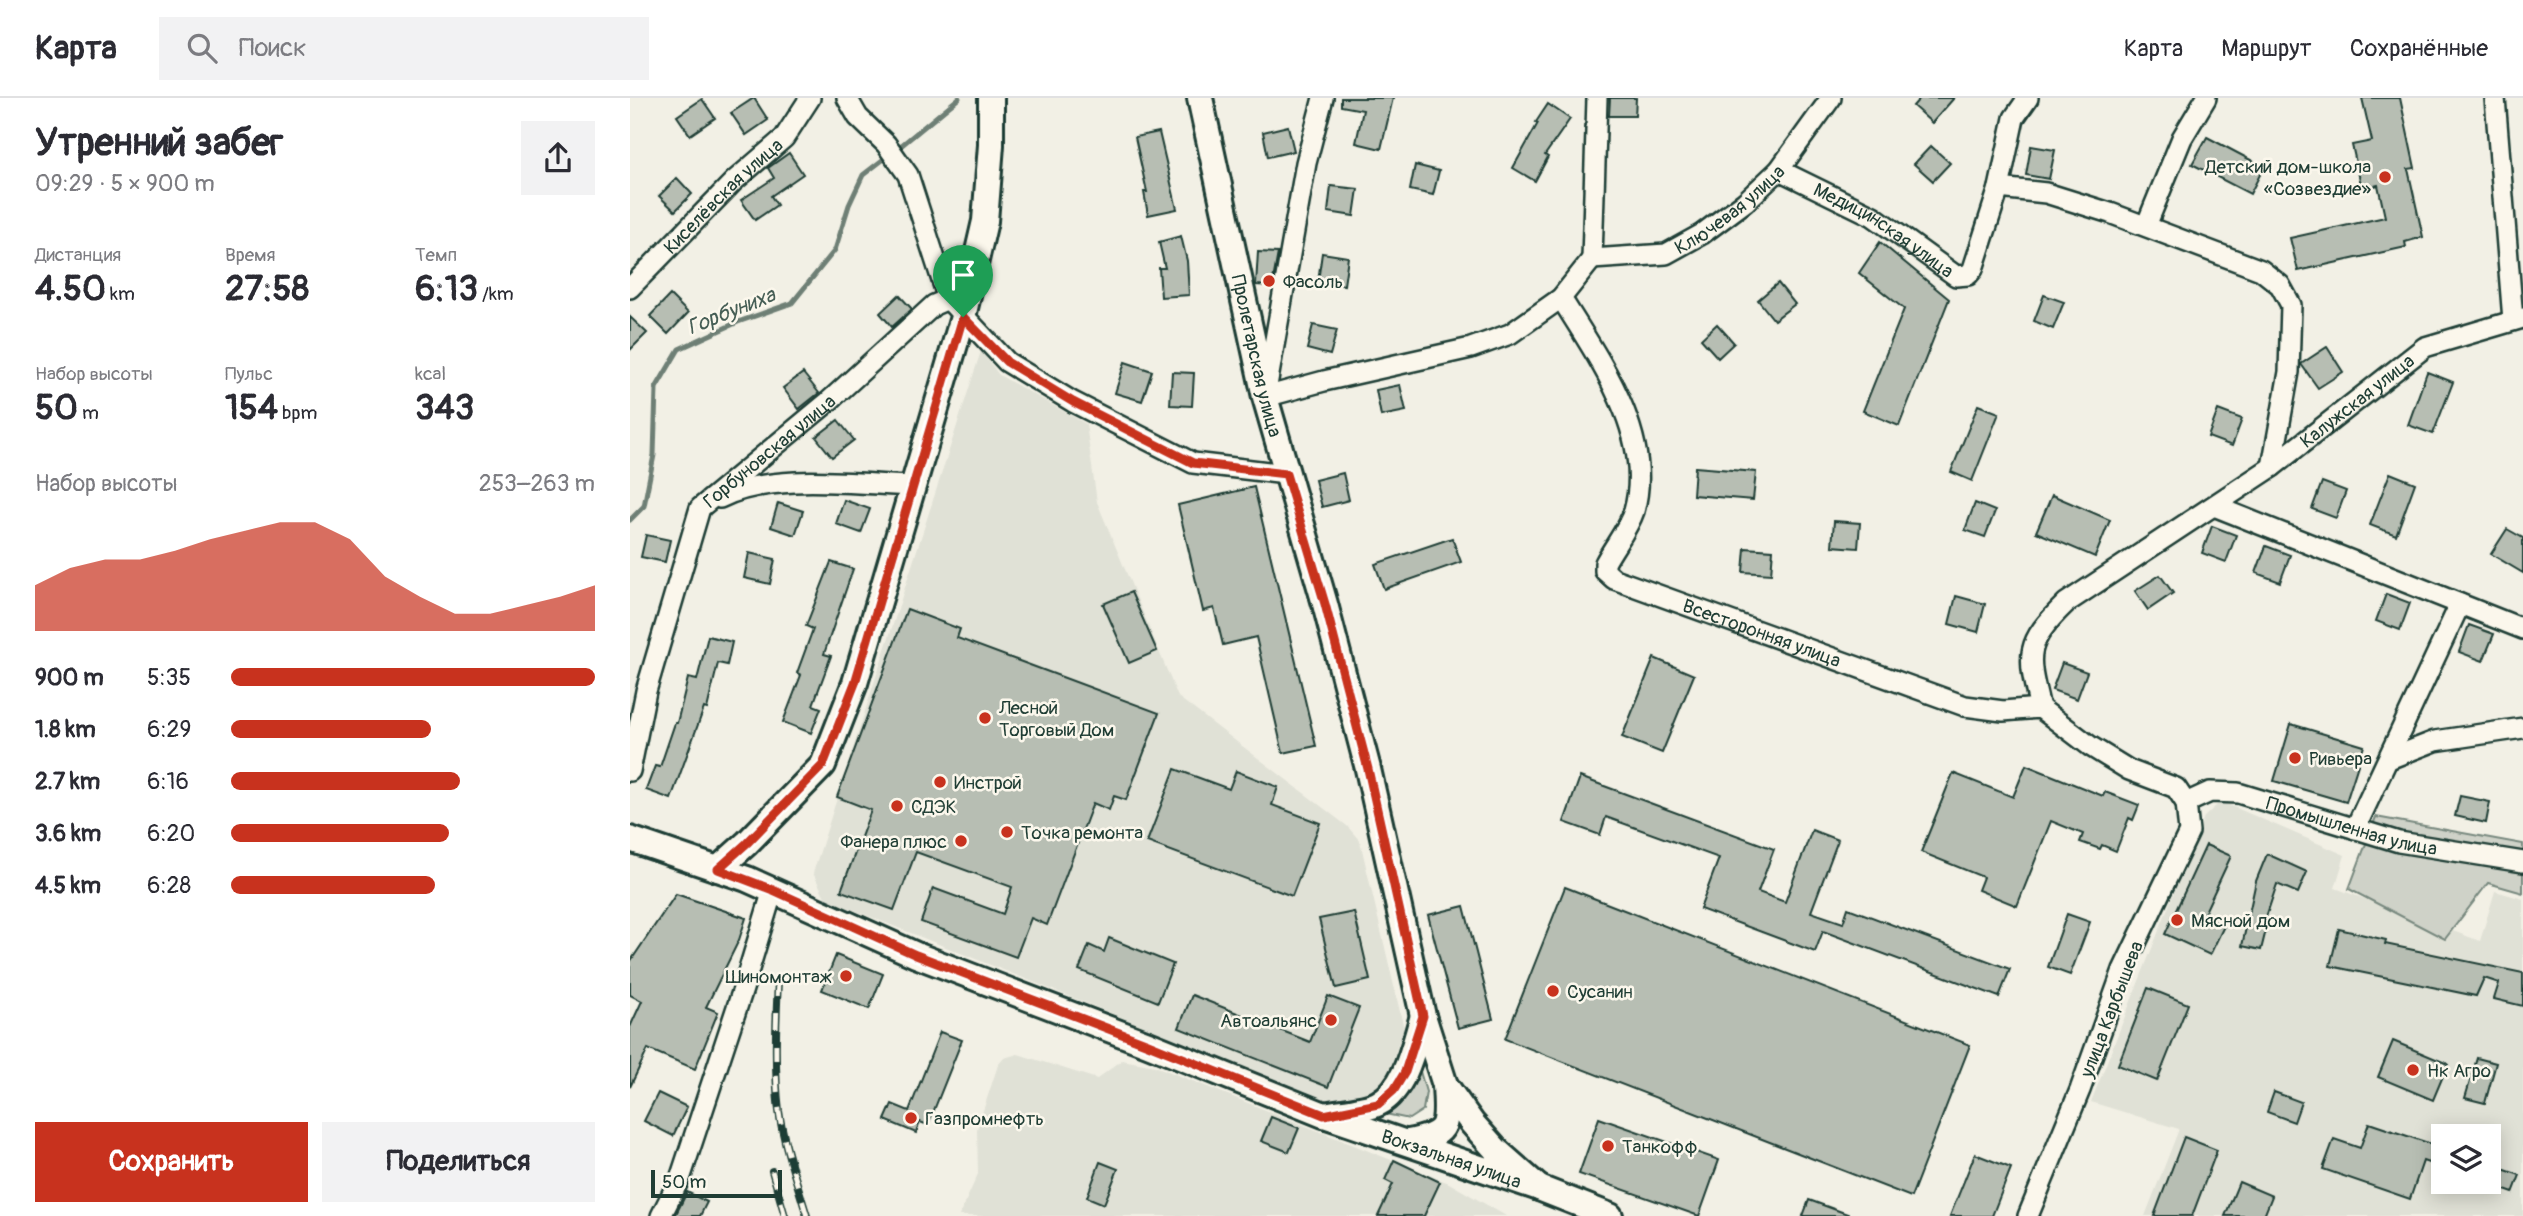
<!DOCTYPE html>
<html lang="ru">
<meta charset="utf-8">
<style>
body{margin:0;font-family:Pangolin,sans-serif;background:#f2f2f3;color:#2b2b33;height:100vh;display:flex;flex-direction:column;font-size:26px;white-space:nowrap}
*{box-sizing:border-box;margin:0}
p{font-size:23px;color:#7c7c81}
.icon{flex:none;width:38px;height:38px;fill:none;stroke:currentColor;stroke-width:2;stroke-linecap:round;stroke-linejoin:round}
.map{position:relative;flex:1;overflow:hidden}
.sheet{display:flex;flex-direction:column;background:#fff;width:630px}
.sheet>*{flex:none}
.controls{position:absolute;left:1801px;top:1026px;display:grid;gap:14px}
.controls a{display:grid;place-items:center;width:70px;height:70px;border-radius:0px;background:#fff;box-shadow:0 4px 18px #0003;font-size:35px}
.scale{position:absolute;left:21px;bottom:18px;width:131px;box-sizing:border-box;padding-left:7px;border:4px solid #1f3d34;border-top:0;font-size:19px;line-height:24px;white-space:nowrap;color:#1f3d34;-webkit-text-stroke:5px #fbf7ec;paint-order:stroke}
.pin{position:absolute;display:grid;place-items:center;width:60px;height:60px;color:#fff;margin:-72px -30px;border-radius:50% 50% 50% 0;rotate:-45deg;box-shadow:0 0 7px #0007}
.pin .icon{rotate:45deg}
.round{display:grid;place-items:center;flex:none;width:74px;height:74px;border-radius:0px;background:#f2f2f3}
.overview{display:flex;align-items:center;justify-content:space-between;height:119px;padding:0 35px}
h1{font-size:38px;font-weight:700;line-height:52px}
.metrics{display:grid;grid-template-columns:repeat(3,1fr);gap:10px;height:119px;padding:7px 35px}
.metrics div{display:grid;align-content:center}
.metrics b{font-size:35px;font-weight:700}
.metrics small{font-size:19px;font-weight:400}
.metrics p{font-size:19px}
.chart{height:196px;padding:14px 35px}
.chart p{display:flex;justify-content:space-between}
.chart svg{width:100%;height:126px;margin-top:7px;fill:#c8321e;opacity:.7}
.cta{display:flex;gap:14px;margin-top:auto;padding:14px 35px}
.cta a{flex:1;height:80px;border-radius:0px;background:#c8321e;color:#fff;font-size:28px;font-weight:700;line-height:80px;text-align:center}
.cta a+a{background:#f2f2f3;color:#2b2b33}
ul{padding:0 35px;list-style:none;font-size:23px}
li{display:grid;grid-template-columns:112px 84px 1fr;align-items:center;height:52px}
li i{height:18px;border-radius:9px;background:#c8321e}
header{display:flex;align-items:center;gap:42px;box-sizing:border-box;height:98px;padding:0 35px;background:#fff;border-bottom:2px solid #e1e1e2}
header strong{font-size:33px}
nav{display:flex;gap:38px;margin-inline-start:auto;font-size:24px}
.search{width:490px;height:63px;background:#f2f2f3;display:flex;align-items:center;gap:18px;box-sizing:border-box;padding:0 24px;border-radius:0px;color:#7c7c81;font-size:26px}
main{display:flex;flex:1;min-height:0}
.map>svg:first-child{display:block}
.built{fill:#e0e1d6;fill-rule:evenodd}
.green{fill:#cfd2c8;stroke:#77887e;stroke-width:2}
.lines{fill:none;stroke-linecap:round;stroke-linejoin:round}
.stream{stroke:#6e7f75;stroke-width:5}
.building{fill:#b7beb3;stroke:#1f3d34;stroke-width:2}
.minor-casing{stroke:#1f3d34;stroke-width:24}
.major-casing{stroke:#1f3d34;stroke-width:30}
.minor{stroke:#fbf7ec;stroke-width:19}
.major{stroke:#fbf7ec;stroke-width:24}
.rail-casing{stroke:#1f3d34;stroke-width:8}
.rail{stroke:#fbf7ec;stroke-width:5;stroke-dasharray:16;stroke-linecap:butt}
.route-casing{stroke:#fff;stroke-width:14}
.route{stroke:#c8321e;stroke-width:9}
.poi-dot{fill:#c8321e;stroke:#fbf7ec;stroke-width:2.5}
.labels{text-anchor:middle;stroke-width:5;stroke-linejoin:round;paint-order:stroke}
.poi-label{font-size:19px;fill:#1f3d34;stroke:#fbf7ec;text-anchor:start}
.street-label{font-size:19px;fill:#1f3d34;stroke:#fbf7ec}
.water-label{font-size:21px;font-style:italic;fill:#465e55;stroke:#fbf7ec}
</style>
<header>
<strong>Карта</strong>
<div class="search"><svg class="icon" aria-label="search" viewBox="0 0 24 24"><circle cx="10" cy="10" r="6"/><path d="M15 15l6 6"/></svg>Поиск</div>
<nav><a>Карта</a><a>Маршрут</a><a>Сохранённые</a></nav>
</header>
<main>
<section class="sheet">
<div class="overview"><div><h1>Утренний забег</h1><p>09:29 · 5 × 900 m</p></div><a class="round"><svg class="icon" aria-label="share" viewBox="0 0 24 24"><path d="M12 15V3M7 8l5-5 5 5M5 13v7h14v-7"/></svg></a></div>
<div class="metrics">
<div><p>Дистанция</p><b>4.50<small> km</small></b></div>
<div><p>Время</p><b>27:58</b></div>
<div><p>Темп</p><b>6:13<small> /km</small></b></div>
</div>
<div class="metrics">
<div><p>Набор высоты</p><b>50<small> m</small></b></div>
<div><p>Пульс</p><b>154<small> bpm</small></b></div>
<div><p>kcal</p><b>343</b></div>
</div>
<div class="chart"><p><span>Набор высоты</span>253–263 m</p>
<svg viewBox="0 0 160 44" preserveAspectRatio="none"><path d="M0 44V28L10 22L20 19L30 19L40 16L50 12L60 9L70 6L80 6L90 12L100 25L110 32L120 38L130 38L140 35L150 32L160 28V44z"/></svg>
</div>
<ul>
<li><b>900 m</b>5:35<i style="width:100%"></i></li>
<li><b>1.8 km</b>6:29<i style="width:55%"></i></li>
<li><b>2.7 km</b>6:16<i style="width:63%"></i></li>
<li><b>3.6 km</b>6:20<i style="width:60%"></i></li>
<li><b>4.5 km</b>6:28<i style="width:56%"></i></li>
</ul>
<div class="cta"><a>Сохранить</a><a>Поделиться</a></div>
</section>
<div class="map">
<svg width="1893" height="1118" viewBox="0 0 1893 1118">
<rect width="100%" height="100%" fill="#f2f0e5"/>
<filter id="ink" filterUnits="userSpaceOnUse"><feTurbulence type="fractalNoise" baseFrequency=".0143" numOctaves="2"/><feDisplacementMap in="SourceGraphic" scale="14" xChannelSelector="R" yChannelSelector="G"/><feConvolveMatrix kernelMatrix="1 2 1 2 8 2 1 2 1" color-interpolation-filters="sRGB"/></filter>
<g filter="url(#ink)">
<g class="built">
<polygon points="351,253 369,277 456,326 467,404 548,599 717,728 730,743 774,931 752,992 741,1000 705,1005 196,801 183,775"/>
<path d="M1597,706l118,51 -10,33 145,53 15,-50 28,8v317h-378l34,-87 -88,-27 113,-285 13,-12zM1813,1038h45v45h-45z"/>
<polygon points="388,956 467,981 492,962 525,968 819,1085 876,1118 329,1118 348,1076 347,1031 368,967 374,960"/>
</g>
<g class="green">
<polygon points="1746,719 1893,746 1893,795 1858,785 1815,841 1719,791"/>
<polygon points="789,970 796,994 793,1012 779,1021 751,1015"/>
</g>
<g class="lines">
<g class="stream">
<polyline points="267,51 329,0"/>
<polyline points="0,422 14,408 24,357 26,290 49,251 108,224 162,205 205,152 219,107 233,77 259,57"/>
</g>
</g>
<g class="building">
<polygon points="124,0 138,22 116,37 101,15"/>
<polygon points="711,0 763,0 751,51 726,45 733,12 711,8"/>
<polygon points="980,0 1006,0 1005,18 979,18"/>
<polygon points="1290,0 1324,0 1302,25 1283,8"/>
<polygon points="1732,0 1770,0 1785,70 1778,71 1793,139 1775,144 1776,149 1668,173 1660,140 1755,119 1748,87 1732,91 1722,47 1742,43"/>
<polygon points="72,1 85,20 60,37 47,18"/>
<polygon points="918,6 940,21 915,57 918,59 905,83 883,70 908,25 906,24"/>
<polygon points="658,28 664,53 638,59 633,34"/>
<polygon points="529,34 547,111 518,117 514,94 517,94 505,39"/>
<polygon points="1577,39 1634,69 1620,96 1562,66"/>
<polygon points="1301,48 1320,65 1303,83 1284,66"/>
<polygon points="1401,48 1425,52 1419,81 1396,77"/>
<polygon points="159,55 173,76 141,98 147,107 125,122 111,102 144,80 138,70"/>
<polygon points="785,67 809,73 803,97 780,92"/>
<polygon points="47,80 62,96 45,113 29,98"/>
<polygon points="701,88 728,91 724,118 698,114"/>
<polygon points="551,138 557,163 559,197 531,199 529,170 535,170 529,144"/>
<polygon points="1250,144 1319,201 1269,328 1233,313 1274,211 1229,175"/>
<polygon points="628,154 648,155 642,188 626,187"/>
<polygon points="692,155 718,159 714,187 688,183"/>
<polygon points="1148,185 1165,206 1144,222 1128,202"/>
<polygon points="40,197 58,215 38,236 20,218"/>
<polygon points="269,197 282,211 262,229 250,215"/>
<polygon points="1414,197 1434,204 1423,231 1404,223"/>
<polygon points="0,219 17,235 0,252"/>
<polygon points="1087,226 1104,245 1088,260 1071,241"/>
<polygon points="683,227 707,232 700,257 677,251"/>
<polygon points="1697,249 1713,274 1688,290 1671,266"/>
<polygon points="495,264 522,273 512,303 485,295"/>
<polygon points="542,274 564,275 562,308 540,307"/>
<polygon points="1797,274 1823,284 1803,336 1778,327"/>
<polygon points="173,275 189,295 169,311 153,290"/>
<polygon points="770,287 776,313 751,318 746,292"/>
<polygon points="1348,307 1369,315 1342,383 1321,374"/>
<polygon points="1588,312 1612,321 1602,348 1578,339"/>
<polygon points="208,322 224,342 202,359 186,339"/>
<polygon points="1065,369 1126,374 1123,402 1063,397"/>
<polygon points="713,375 719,402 692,409 685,382"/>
<polygon points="1760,375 1785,385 1766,437 1740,427"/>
<polygon points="1692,384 1716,393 1706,420 1682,411"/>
<polygon points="624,389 686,648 653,655 626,539 593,547 584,510 573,513 548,407"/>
<polygon points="1422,397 1480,422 1465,459 1406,434"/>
<polygon points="214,402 240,411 231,435 206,426"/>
<polygon points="148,405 173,413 165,437 141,429"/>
<polygon points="1345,405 1365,413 1355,439 1335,432"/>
<polygon points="1204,423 1230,425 1228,450 1202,448"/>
<polygon points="1582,428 1606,437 1596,464 1572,455"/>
<polygon points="1877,431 1893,440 1893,475 1861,456"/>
<polygon points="16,437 40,442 35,464 11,459"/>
<polygon points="822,440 831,464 754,491 745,466"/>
<polygon points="1636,448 1660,457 1650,484 1626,475"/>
<polygon points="1115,450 1143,452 1141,476 1113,474"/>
<polygon points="119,455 145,461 140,486 114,480"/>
<polygon points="201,464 223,471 194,556 201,558 183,607 191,610 181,635 153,624 171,577 167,575 183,531 176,528"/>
<polygon points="1530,477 1543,495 1518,512 1505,493"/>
<polygon points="501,494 527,553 499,565 473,506"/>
<polygon points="1756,496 1780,505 1770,532 1746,523"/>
<polygon points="1326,498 1355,506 1348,534 1319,526"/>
<polygon points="277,511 330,531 327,540 529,615 496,702 484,698 479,712 463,705 417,827 401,820 386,859 291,824 303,790 373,816 382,789 286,754 264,812 211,793 241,712 207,699"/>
<polygon points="1839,527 1864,536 1853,563 1829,554"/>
<polygon points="78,538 102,544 97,567 88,565 77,611 74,610 41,701 16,692 25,668 30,669 45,625 47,625 58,580 67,582"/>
<polygon points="1024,560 1064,577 1032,655 992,639"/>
<polygon points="1432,565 1457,574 1447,601 1422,592"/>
<polygon points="1661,626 1734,648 1716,704 1644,683"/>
<polygon points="1396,667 1473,698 1475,694 1509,707 1503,722 1499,720 1486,753 1472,747 1470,751 1450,744 1453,736 1421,723 1387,808 1348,792 1353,779 1291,754 1323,675 1383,699"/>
<polygon points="545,671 599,691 606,673 648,689 642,707 690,725 662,798 517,744"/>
<polygon points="950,679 1144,751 1128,794 1155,804 1182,732 1208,742 1181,814 1213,825 1218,810 1380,871 1369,899 1193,833 1185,854 1070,811 1089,760 976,719 970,737 934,724"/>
<polygon points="1830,698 1860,704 1856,725 1825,718"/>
<polygon points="1576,747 1601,758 1573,818 1594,828 1580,857 1535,836"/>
<polygon points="1637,756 1677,774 1668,795 1647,786 1632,831 1636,832 1631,852 1612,848 1626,783"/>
<polygon points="935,789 1340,947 1281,1099 875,941"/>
<polygon points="46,796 116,820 109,842 76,909 88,914 65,971 18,951 0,989 0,929 12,903 0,897 0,864"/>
<polygon points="834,808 863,921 828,930 798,817"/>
<polygon points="724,814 740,882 706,890 689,821"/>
<polygon points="1437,816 1460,824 1440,877 1418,869"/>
<polygon points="1709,831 1756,842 1755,846 1893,875 1893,908 1864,901 1869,885 1854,880 1846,898 1700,868"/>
<polygon points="479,840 543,866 528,904 449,872 459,847 474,854"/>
<polygon points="206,857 253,876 239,911 192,892"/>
<polygon points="1518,890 1558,906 1527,983 1488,967"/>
<polygon points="562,897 680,944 698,898 729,910 698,989 549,930"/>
<polygon points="310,934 332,942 298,1027 290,1024 286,1035 255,1022 262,1006 279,1013"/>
<polygon points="1763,943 1818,966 1803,1002 1748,979"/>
<polygon points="1847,960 1866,965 1855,1005 1835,1000"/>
<polygon points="1644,994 1671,1004 1664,1024 1637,1014"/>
<polygon points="28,995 57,1009 43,1038 14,1023"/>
<polygon points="641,1019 669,1030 659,1054 631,1043"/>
<polygon points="969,1020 1089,1062 1069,1118 949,1076"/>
<polygon points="1739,1025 1813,1050 1813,1070 1793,1063 1780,1101 1693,1071 1704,1041 1730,1050"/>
<polygon points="1554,1039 1587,1052 1562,1118 1524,1118"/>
<polygon points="1345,1056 1381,1070 1362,1118 1320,1118"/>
<polygon points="764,1062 810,1084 794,1118 748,1118 763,1086 755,1082"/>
<polygon points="470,1064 488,1071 474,1106 457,1099"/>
<polygon points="1858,1066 1890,1077 1883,1095 1858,1086"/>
<polygon points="1609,1084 1642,1098 1634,1118 1595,1118"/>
<polygon points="57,1094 77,1104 70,1118 45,1118"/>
<polygon points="1179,1102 1220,1117 1219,1118 1173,1118"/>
</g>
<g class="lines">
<g class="minor-casing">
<g id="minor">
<polyline points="217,0 228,19 256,46 278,77 318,201 377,264 443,304 563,365 656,376"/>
<polyline points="693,0 676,65 635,299 694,283 841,250 880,236 931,200 962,161"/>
<polyline points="1865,0 1883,222"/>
<path id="s1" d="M1149,72l94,46 83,60 12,-1 5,-6 26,-81 15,-70 14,-20"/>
<polyline points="1369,90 1416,95 1480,115 1631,172 1650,187 1661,207 1659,274 1642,369"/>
<polyline points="1516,128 1552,40 1576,0"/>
<path id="s2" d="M962,161l74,-5 36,-20 43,-32 34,-32 52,-72"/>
<polyline points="962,161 967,0"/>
<path id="s3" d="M0,190l104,-107 50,-43 26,-40"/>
<path id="s4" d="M931,200c37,60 94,138 73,213 -6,18 -20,35 -29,52v8l9,8 351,127 38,5 37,-3 50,38 39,24 47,18 10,15 3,29 -66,138 -43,120 -52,126"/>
<path d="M90,400c52,-26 135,-14 193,-12"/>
<polyline points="1584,408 1893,531"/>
<path id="s5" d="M1410,610c-13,-54 -16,-64 26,-105l206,-136 153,-120 98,-29"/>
<polyline points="1759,661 1805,643 1893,630"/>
<path id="s6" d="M0,673l16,-80 54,-183 128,-106 106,-97 14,-6"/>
<path id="s7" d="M1556,705l24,-11 28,1 161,49 124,20"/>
<polyline points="1725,731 1830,506"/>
<polyline points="31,1118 51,1078 113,891 143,792"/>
</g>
</g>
<g class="major-casing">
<g id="major">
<path id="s8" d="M570,0l65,299 60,207 43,165 55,247 22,69 27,38 24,27 43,38"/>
<path id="s9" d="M0,741l117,40 169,76 232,89 176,71 215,73 71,28"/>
<polyline points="88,771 117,745 193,667 225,585 333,219 355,123 361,47 361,0"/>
<path d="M695,1017c14,-3 42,-5 54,-12 28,-16 35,-59 44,-87"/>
<path d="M778,1044c43,-8 39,-17 37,-57"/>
</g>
</g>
<use href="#minor" class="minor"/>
<use href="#major" class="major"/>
<g class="rail-casing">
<g id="rail">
<path d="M148,882c-2,44 -4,88 1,131 5,36 18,71 28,105"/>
<polyline points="142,1073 155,1118"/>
</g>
</g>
<use href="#rail" class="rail"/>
</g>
</g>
<g class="lines" filter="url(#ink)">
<g class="route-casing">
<polygon id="route" points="333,219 377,264 443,304 563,365 656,376 695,506 738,671 793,918 775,974 764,992 748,1006 694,1017 518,946 286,857 143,792 88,771 117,745 193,667 225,585"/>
</g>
<use href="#route" class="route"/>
</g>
<g class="poi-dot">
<circle cx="1755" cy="79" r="7"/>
<circle cx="639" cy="183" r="7"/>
<circle cx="355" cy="620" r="7"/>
<circle cx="1665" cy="660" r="7"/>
<circle cx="310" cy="684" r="7"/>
<circle cx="267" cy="708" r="7"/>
<circle cx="377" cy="734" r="7"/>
<circle cx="331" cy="743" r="7"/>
<circle cx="1547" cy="822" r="7"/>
<circle cx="216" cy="878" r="7"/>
<circle cx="923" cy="893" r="7"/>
<circle cx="701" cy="922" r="7"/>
<circle cx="1783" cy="972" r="7"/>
<circle cx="281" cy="1020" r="7"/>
<circle cx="978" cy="1048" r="7"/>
</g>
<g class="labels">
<g class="poi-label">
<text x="1741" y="75" text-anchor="end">Детский дом-школа<tspan x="1741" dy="22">«Созвездие»</tspan></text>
<text x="653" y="190">Фасоль</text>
<text x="369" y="616">Лесной<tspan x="369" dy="22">Торговый Дом</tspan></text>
<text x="1679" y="667">Ривьера</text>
<text x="324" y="691">Инстрой</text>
<text x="281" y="715">СДЭК</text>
<text x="391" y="741">Точка ремонта</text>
<text x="317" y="750" text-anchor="end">Фанера плюс</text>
<text x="1561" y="829">Мясной дом</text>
<text x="202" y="885" text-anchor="end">Шиномонтаж</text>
<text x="937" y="900">Сусанин</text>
<text x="687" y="929" text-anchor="end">Автоальянс</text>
<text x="1797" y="979">Нк Агро</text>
<text x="295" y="1027">Газпромнефть</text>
<text x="992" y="1055">Танкофф</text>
</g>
<g class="street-label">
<text dy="7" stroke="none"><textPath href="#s3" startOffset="131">Киселёвская улица</textPath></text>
<text dy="7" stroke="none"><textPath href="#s2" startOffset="152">Ключевая улица</textPath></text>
<text dy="7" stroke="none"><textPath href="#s1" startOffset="121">Медицинская улица</textPath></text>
<text dy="7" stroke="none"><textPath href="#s8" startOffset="264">Пролетарская улица</textPath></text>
<text dy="7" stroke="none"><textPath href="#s5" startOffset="472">Калужская улица</textPath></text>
<text dy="7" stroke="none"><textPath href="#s6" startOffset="362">Горбуновская улица</textPath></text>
<text dy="7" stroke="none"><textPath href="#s4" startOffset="469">Всесторонняя улица</textPath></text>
<text dy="7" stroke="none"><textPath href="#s7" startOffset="173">Промышленная улица</textPath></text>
<text transform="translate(1481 911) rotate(-69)" y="7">улица Карбышева</text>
<text dy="7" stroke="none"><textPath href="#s9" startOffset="882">Вокзальная улица</textPath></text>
</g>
<g class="water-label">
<text transform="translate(101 213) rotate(-22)" y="7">Горбуниха</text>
</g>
</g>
</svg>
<div class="controls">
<a><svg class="icon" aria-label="layers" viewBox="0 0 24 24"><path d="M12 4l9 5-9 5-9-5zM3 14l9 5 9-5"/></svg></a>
</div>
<div class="scale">50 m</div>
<div class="pin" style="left:333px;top:219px;background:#1e9e55"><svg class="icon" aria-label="arrive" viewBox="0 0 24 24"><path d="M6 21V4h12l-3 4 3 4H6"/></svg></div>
</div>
</main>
